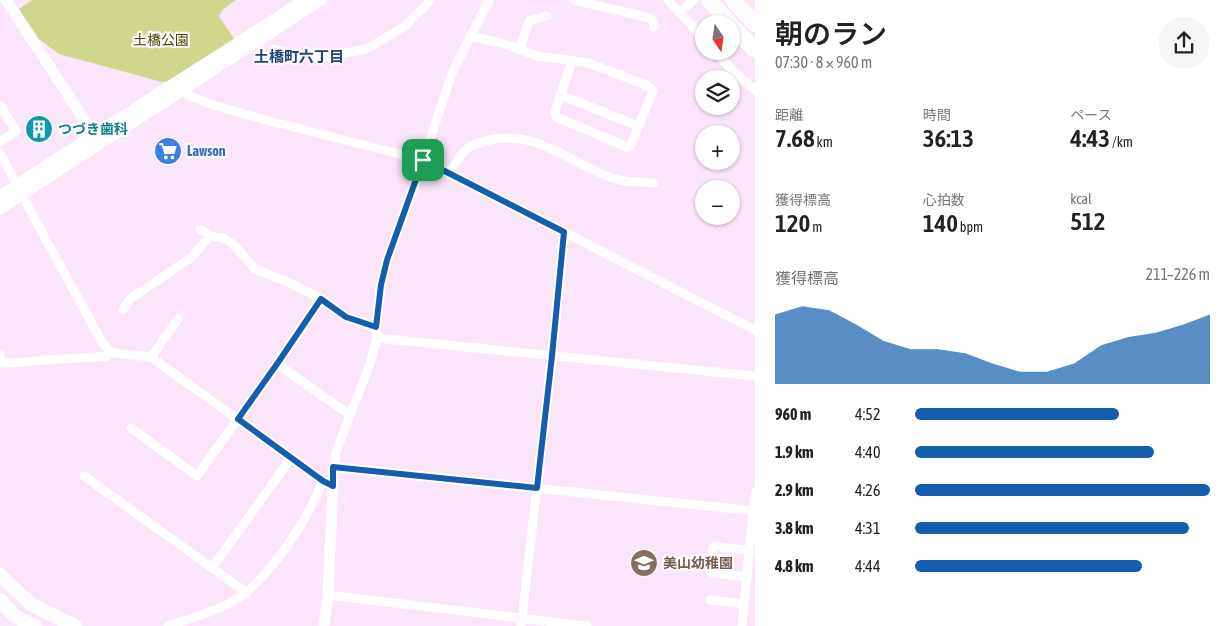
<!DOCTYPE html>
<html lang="ja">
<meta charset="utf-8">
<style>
body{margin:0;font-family:"Asap Condensed","Noto Sans JP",sans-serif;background:#f6f6f6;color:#222;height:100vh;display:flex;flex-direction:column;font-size:19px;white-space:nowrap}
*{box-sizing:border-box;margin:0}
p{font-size:16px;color:#767676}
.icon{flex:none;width:28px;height:28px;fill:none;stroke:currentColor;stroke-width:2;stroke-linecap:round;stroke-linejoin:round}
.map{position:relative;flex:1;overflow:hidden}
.panel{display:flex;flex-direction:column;background:#fff;width:475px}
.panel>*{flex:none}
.needle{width:32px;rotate:167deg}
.tools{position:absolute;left:695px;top:15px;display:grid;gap:10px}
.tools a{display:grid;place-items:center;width:45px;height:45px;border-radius:50%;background:#fff;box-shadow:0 1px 4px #0004;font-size:25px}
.pin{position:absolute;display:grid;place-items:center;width:42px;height:42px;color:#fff;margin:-21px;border-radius:10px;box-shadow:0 2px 8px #0006}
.round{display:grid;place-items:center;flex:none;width:52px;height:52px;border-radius:26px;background:#f6f6f6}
.summary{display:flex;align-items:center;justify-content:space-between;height:85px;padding:0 20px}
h1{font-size:28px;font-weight:600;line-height:38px}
.stats{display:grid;grid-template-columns:repeat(3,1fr);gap:8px;height:85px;padding:5px 20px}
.stats div{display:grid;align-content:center}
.stats b{font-size:25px;font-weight:600}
.stats small{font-size:14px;font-weight:400}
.stats p{font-size:14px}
.chart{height:140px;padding:10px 20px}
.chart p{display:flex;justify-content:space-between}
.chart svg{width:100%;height:90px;margin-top:5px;fill:#145ead;opacity:.7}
ul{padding:0 20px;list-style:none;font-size:16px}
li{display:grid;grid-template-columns:80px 60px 1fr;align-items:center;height:38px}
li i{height:12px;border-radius:6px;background:#145ead}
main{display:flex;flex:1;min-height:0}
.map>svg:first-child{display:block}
.green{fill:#cfd78d}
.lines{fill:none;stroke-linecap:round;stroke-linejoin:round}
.minor{stroke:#fff;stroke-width:9}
.tertiary{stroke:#fff;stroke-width:11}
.primary{stroke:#fff;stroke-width:14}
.motorway{stroke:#fff;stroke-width:16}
.route-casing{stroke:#fff;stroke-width:10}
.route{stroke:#145ead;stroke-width:6}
.labels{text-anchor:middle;stroke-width:4.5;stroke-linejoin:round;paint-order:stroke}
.park-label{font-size:14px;fill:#434705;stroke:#fdf9fd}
.culture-label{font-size:14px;font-weight:bold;fill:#0d838f;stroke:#fdf9fd;text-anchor:start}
.shop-label{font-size:14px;font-weight:bold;fill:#366cbe;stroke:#fdf9fd;text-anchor:start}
.education-label{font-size:14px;font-weight:bold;fill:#785e54;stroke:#fdf9fd;text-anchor:start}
.neighbourhood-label{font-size:15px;font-weight:bold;fill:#1a467a;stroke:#fdf9fd}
</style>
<main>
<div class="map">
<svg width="755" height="626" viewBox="0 0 755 626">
<rect width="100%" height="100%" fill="#fae5fa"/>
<polygon class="green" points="32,0 236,0 222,10 219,16 234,39 173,80 162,82 59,54 39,39 19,9"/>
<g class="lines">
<g class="minor">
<polyline points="574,0 650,18 654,22 654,27"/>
<polyline points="668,0 704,39"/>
<polyline points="679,13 694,0"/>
<polyline points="469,36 505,44 537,56 589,63 648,86 653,91 631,145 627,147 556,117 555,112 572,61"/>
<polyline points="274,49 287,54 330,56 367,49 405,26 431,0"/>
<polyline points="520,49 529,21 547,16"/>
<polyline points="715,51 734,72 755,90"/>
<polyline points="182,91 190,96 213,105 262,119 423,160 755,330"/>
<polyline points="561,95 638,126"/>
<polyline points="0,105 16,131 0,142"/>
<polyline points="0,153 13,178"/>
<path d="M449,172c7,-8 11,-18 19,-24 8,-5 17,-7 26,-9 49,-8 81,29 125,41 11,2 24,2 35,3"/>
<polyline points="26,203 102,342 109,350 114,353 151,357 323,481 333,486 336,452 371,361 377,338 376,327 381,285 387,260 414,188 452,73 489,0"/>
<polyline points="200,229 210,236 223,238 233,244 255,269 288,282 321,299"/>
<polyline points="123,310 130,299 192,257 210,236"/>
<polyline points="377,338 755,376"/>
<polyline points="0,353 1,363"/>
<polyline points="151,357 178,319"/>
<path d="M0,363c20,0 39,-3 60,-4 16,-1 32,-1 47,-3l2,-6"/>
<polyline points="277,364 321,299 346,317 376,327"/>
<polyline points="131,428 197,476 277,364 350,415"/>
<polyline points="333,467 755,511"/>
<polyline points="84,476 247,593"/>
<polyline points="212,568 291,458"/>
<polyline points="748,577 713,573 710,570 713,548 715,546 750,551"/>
<polyline points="328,595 587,626"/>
<polyline points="710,600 744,604"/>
<path d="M168,626c19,-7 40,-12 58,-21 40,-19 81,-84 97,-124"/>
<polyline points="521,626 552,356 565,232"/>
<polyline points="742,626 755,492"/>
</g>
<g class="tertiary">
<polyline points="6,0 97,139"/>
<path d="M0,196c100,-67 203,-130 304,-196"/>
<polyline points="0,209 321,0"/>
<polyline points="324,626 328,595 333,486"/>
</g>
<g class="primary">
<polyline points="0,575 32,605 75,626"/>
<path d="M0,600c9,12 21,22 35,26"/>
</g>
<g class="motorway">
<polyline points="709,0 730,24"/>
<polyline points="733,0 755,24"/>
<polyline points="731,25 755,50"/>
</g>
</g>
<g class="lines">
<g class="route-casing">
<polygon id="route" points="423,160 564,232 552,356 537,488 333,467 333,486 323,481 238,419 277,364 321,299 346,317 376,327 381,285 387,260"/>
</g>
<use href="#route" class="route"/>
</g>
<defs>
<g id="building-disc" transform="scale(1.4375)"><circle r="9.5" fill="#0f9aa8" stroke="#fdf9fd"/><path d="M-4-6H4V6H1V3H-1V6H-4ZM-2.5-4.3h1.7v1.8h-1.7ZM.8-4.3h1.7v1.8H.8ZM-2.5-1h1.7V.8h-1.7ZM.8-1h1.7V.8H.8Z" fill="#fff"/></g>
<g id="supermarket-disc" transform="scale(1.4375)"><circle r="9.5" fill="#3f7fe0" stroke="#fdf9fd"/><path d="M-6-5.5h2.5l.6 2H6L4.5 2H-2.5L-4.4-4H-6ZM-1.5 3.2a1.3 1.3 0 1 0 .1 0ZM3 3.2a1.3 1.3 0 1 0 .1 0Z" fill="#fff"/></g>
<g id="school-disc" transform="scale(1.4375)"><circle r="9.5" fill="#8d6e63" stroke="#fdf9fd"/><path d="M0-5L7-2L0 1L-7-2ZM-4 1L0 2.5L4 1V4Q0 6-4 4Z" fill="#fff"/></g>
</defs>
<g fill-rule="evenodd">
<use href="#building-disc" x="39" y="129"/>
<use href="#supermarket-disc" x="168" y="151"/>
<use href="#school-disc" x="644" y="563"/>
</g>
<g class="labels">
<g class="park-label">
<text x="161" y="45">土橋公園</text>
</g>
<g class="culture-label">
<text x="58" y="134">つづき歯科</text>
</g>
<g class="shop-label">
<text x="187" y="156">Lawson</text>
</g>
<g class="education-label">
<text x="663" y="568">美山幼稚園</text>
</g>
<g class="neighbourhood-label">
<text x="299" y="62">土橋町六丁目</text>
</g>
</g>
</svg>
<div class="tools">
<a><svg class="needle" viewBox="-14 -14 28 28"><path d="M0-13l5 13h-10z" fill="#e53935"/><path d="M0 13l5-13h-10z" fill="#767676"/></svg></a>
<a><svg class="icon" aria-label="layers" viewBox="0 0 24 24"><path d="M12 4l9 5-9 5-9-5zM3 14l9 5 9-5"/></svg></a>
<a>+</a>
<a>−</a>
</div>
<div class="pin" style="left:423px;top:160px;background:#1e9e55"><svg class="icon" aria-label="arrive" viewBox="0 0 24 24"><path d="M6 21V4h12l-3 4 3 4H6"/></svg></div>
</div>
<section class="panel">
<div class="summary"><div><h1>朝のラン</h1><p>07:30 · 8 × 960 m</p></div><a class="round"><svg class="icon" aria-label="share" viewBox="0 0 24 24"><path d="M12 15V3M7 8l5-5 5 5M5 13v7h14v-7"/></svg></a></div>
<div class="stats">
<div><p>距離</p><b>7.68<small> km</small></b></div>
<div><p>時間</p><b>36:13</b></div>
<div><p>ペース</p><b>4:43<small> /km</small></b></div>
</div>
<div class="stats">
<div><p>獲得標高</p><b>120<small> m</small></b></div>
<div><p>心拍数</p><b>140<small> bpm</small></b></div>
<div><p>kcal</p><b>512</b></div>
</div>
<div class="chart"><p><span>獲得標高</span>211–226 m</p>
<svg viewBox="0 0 160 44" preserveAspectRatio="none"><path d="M0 44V10L10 6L20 8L30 15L40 23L50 27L60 27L70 29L80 34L90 38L100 38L110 34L120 25L130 21L140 19L150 15L160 10V44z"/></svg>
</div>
<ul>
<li><b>960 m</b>4:52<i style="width:69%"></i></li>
<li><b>1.9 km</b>4:40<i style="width:81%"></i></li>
<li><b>2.9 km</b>4:26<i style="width:100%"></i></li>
<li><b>3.8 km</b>4:31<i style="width:93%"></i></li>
<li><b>4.8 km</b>4:44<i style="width:77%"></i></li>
</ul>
</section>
</main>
